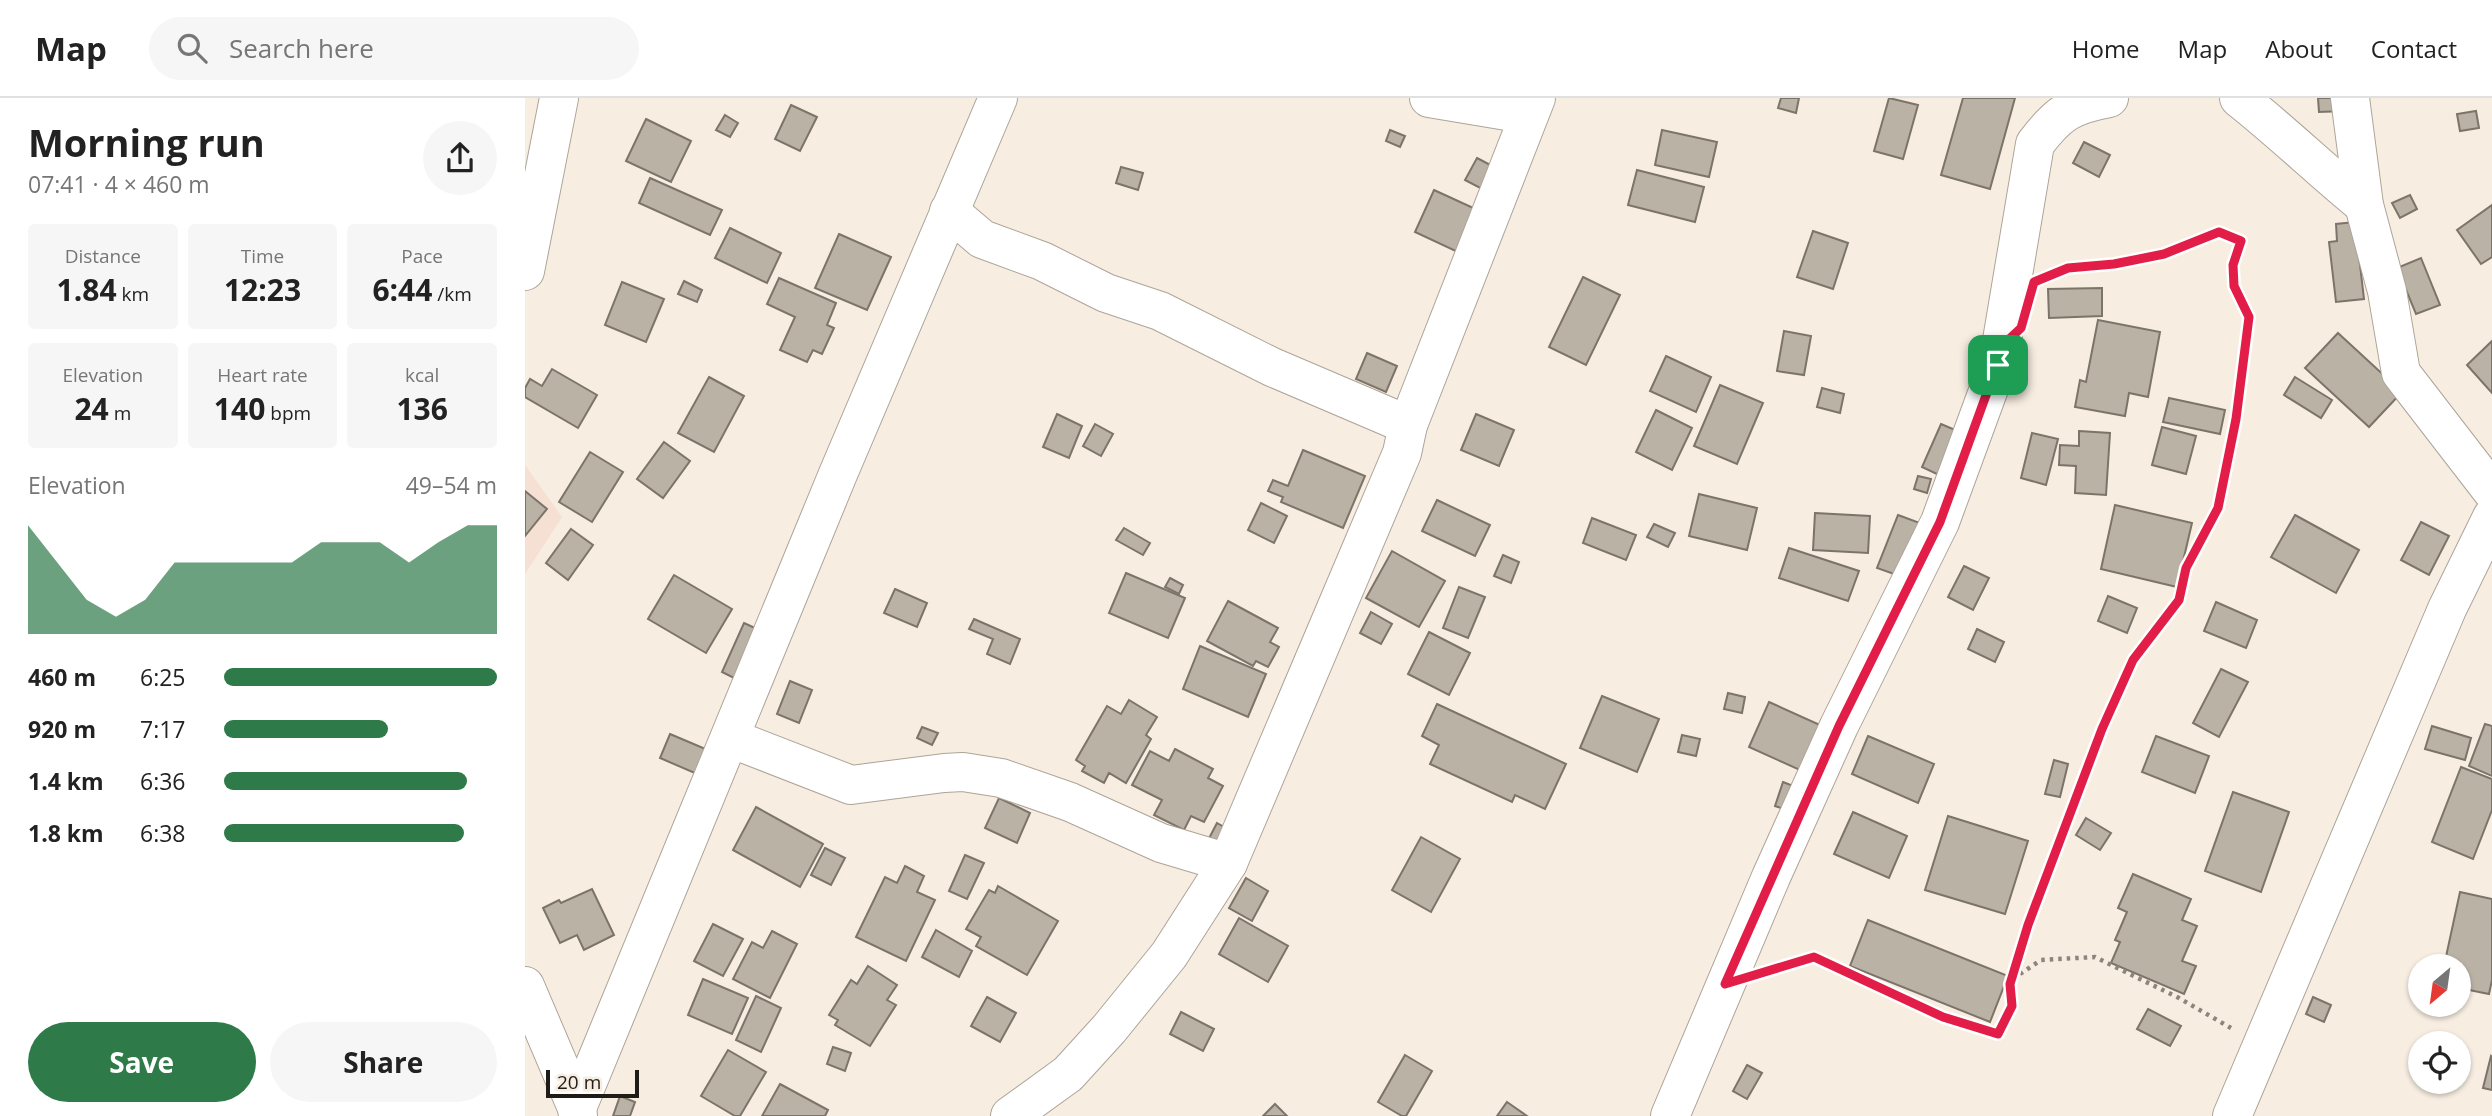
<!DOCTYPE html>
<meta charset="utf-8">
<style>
body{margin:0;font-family:"Open Sans",sans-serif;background:#f6f6f6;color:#222;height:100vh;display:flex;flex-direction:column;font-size:26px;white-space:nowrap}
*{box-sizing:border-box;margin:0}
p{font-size:23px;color:#767676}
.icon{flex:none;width:38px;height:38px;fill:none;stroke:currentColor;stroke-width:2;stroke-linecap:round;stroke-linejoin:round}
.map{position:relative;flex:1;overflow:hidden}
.sheet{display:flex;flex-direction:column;background:#fff;width:525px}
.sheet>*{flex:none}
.needle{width:46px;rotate:209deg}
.buttons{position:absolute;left:1883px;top:856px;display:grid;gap:14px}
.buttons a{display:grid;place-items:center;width:63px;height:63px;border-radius:50%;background:#fff;box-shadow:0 2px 5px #0004;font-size:35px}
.scale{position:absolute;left:21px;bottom:18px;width:93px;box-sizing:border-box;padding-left:7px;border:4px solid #1f1c18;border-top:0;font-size:19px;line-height:24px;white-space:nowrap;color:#1f1c18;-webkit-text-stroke:5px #f7ede1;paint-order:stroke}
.pin{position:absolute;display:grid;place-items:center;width:60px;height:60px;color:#fff;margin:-30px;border-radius:14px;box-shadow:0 4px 10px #0006}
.round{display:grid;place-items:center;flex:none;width:74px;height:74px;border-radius:37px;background:#f6f6f6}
.summary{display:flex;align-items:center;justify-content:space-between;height:119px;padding:0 28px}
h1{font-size:38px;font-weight:700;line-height:52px}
.metrics{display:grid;grid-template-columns:repeat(3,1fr);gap:10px;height:119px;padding:7px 28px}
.metrics div{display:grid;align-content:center;border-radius:7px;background:#f6f6f6;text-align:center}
.metrics b{font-size:30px;font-weight:700}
.metrics small{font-size:19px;font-weight:400}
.metrics p{font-size:19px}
.chart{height:196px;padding:14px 28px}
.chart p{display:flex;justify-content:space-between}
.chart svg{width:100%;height:126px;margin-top:7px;fill:#2f7a49;opacity:.7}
.primary-button{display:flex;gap:14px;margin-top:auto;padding:14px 28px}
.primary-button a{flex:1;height:80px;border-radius:42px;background:#2f7a49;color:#fff;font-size:28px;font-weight:700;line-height:80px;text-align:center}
.primary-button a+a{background:#f6f6f6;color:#222}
ul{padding:0 28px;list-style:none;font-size:23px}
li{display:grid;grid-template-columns:112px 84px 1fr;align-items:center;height:52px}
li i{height:18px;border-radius:9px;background:#2f7a49}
header{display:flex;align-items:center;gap:42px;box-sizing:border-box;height:98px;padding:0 35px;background:#fff;border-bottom:2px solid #e0e0e0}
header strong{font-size:33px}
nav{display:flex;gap:38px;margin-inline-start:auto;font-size:24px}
.search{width:490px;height:63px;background:#f6f6f6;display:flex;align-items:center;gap:18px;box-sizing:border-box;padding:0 24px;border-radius:38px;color:#767676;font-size:26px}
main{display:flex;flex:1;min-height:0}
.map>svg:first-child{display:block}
.medical{fill:#f6e0d3}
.building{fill:#bbb2a6;stroke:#7d7469;stroke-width:2}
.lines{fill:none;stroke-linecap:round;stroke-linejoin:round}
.minor-casing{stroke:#ada499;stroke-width:40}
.path{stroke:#8c857d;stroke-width:4.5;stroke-dasharray:3.5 5;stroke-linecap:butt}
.minor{stroke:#fff;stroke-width:38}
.route-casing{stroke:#fff;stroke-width:14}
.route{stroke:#e11d48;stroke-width:9}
</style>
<header>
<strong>Map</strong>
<div class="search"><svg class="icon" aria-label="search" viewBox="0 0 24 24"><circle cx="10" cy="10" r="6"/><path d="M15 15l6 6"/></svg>Search here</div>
<nav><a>Home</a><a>Map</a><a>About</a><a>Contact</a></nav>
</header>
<main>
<section class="sheet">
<div class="summary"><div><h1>Morning run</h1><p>07:41 · 4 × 460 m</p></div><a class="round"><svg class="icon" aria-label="share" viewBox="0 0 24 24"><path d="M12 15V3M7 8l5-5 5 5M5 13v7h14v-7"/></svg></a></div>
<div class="metrics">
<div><p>Distance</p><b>1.84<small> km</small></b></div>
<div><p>Time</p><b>12:23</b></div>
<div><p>Pace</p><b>6:44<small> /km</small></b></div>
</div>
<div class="metrics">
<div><p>Elevation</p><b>24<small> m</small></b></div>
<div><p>Heart rate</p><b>140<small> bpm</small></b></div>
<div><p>kcal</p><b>136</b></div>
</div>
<div class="chart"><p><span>Elevation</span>49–54 m</p>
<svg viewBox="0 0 160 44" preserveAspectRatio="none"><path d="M0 44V6L10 19L20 32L30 38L40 32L50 19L60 19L70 19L80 19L90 19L100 12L110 12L120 12L130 19L140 12L150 6L160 6V44z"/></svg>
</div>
<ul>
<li><b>460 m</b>6:25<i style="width:100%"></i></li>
<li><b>920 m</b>7:17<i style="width:60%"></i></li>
<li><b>1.4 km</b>6:36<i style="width:89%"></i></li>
<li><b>1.8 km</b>6:38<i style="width:88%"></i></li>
</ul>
<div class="primary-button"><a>Save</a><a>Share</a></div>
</section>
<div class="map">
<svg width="1967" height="1018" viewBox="0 0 1967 1018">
<rect width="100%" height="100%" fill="#f7ede1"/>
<polygon class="medical" points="0,367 37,419 0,476"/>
<g class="building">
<polygon points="1256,0 1274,0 1271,15 1253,10"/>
<polygon points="1364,0 1393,7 1378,61 1349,53"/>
<polygon points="1438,0 1490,0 1465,91 1416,77"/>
<polygon points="1793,0 1819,0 1820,13 1794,14"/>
<polygon points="266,7 292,19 275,53 250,41"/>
<polygon points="1951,13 1954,30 1935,33 1932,16"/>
<polygon points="200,17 213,25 205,39 191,32"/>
<polygon points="121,21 166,43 146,84 101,63"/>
<polygon points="865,32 880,38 875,49 861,43"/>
<polygon points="1137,32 1192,44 1184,79 1130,67"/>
<polygon points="1559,44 1585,57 1574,79 1548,65"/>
<polygon points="952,60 971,70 959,92 940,82"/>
<polygon points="596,69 618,75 613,92 591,85"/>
<polygon points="1112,72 1179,89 1170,124 1103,107"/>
<polygon points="125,80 197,112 185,137 114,105"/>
<polygon points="909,92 957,114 937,156 890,134"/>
<polygon points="1885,97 1892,111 1875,120 1867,105"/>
<polygon points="1967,107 1967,159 1956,166 1932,132"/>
<polygon points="1830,124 1839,201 1811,204 1804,144 1812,143 1811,126"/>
<polygon points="205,130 256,155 242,185 190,160"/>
<polygon points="1288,133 1323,145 1308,191 1272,179"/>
<polygon points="314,136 366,159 342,212 290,190"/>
<polygon points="1896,160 1915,207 1891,216 1872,170"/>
<polygon points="1058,179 1095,197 1061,267 1024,249"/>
<polygon points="254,180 311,205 302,227 309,230 297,256 288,252 282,264 255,252 270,219 242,206"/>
<polygon points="159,183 177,192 172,204 153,196"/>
<polygon points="97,184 139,201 121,244 80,227"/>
<polygon points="1577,190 1577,218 1524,220 1523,191"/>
<polygon points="1573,222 1635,234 1623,299 1604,295 1600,318 1550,309 1555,282 1561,284"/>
<polygon points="1259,233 1286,238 1279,277 1252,273"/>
<polygon points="1813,235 1877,294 1844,329 1780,270"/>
<polygon points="1967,243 1967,295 1942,267"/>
<polygon points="842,255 872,268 861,294 831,281"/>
<polygon points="1141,258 1186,279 1171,314 1125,293"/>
<polygon points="27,271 72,297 53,330 0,299 0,290 5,281 17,288"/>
<polygon points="184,279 219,298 189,354 153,335"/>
<polygon points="1770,279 1807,302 1796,320 1759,297"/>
<polygon points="1195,287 1238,305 1212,366 1169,348"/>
<polygon points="1297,290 1319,296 1315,315 1292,309"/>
<polygon points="1644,300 1700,312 1695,336 1638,324"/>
<polygon points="1131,312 1167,330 1147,372 1111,354"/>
<polygon points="532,316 557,328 544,360 518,349"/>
<polygon points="951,316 989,332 974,368 936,352"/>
<polygon points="570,326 588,336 576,358 558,348"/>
<polygon points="1416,326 1435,334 1416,378 1397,369"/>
<polygon points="1637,329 1671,338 1661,376 1627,367"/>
<polygon points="1554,333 1585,335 1581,397 1550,395 1551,368 1534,367 1535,347 1554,348"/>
<polygon points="1507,335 1533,341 1521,387 1496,380"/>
<polygon points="139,344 165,363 138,400 112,381"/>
<polygon points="778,352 840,378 818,430 756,404 758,399 743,393 748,382 763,388"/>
<polygon points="65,354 98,374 67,424 34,404"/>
<polygon points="1393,378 1406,381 1402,395 1389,391"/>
<polygon points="0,393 22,411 0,438"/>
<polygon points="1174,396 1232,410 1222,452 1164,438"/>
<polygon points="912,402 965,427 950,458 897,433"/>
<polygon points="736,405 762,418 749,445 723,432"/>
<polygon points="1590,407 1667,425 1652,489 1576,471"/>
<polygon points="1290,415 1345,418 1343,455 1288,452"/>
<polygon points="1373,417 1403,428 1383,481 1352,470"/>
<polygon points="1770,417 1834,452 1811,495 1746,459"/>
<polygon points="1067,420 1111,437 1101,462 1058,445"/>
<polygon points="1896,424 1924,438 1904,477 1876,462"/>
<polygon points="1129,426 1150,435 1143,449 1122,439"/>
<polygon points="599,430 625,445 618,457 591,442"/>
<polygon points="46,431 68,447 43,482 21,465"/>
<polygon points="1264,450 1334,473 1323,503 1254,480"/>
<polygon points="867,453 920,483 894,529 841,500"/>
<polygon points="978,457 994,464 986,485 969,478"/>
<polygon points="1439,468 1464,480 1448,512 1423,499"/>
<polygon points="601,475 660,500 643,540 584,515"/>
<polygon points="149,477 207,511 181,555 123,521"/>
<polygon points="645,480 658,487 654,496 640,489"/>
<polygon points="934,489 960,499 943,540 918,530"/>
<polygon points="370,491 402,505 392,529 359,515"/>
<polygon points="1583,498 1612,510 1602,535 1573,523"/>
<polygon points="703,503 753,530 745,544 754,549 743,569 731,563 728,568 682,543"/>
<polygon points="1691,504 1732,522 1721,550 1679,533"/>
<polygon points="846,514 867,526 856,546 835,535"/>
<polygon points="449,521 495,541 485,566 462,556 468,541 444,531"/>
<polygon points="219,525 241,535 219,585 197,574"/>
<polygon points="1452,531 1479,544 1470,564 1443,551"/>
<polygon points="904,534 945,555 924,597 883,576"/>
<polygon points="675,548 741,576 723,619 658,591"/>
<polygon points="1696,571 1723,584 1694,639 1668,625"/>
<polygon points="265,583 287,592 274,625 252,616"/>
<polygon points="1203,595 1220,599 1217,615 1199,611"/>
<polygon points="1077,598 1134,621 1112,674 1055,650"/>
<polygon points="604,602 632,619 621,637 626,641 601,685 584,675 579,685 557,673 560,668 551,662 582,608 596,616"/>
<polygon points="1244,604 1306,632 1286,677 1224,649"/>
<polygon points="912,606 1041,666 1020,711 990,697 987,704 905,666 914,647 897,638"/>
<polygon points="1960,626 1967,628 1967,678 1944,668"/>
<polygon points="1907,628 1946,640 1940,662 1900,651"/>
<polygon points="397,629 413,635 407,647 392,640"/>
<polygon points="145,636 190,655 179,679 135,660"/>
<polygon points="1157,637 1175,641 1171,658 1153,654"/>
<polygon points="1343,638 1409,666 1393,705 1327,676"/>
<polygon points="1631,638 1684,658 1670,695 1617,674"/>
<polygon points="650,651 688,671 683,680 698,688 679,724 666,718 659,732 629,717 637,702 607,687 625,653 644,663"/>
<polygon points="1529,662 1543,666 1535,699 1520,696"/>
<polygon points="1936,669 1967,681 1967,712 1948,761 1907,744"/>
<polygon points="1258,684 1276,691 1268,714 1250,708"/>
<polygon points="1708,694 1764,714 1736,794 1680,773"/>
<polygon points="474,700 505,715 492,745 460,730"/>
<polygon points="231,709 298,746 275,789 208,752"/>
<polygon points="1328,714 1382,738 1364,780 1309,756"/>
<polygon points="1423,718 1503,743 1480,816 1400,792"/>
<polygon points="1561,720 1586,735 1575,752 1551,737"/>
<polygon points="692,725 708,734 680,748"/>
<polygon points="896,739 935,761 906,814 867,792"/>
<polygon points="300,750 320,760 306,787 286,777"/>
<polygon points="440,757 459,765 442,801 424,793"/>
<polygon points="380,768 399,778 392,794 410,802 381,863 331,839 360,779 372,785"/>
<polygon points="1608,776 1666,801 1657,822 1672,828 1657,863 1671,868 1659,896 1586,865 1595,844 1590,842 1602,814 1593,810"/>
<polygon points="721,780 743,793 727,823 704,810"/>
<polygon points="473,788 533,823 502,877 451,848 456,839 441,831 464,792 470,795"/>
<polygon points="67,791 89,837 59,852 52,837 35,845 18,810 34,802 36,805"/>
<polygon points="1935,794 1967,801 1967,882 1964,896 1934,890 1934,868 1919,868"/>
<polygon points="714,820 763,848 743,884 694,856"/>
<polygon points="1343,822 1483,878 1465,924 1325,868"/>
<polygon points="188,826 218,841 198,878 169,863"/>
<polygon points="411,832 447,853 434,879 397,859"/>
<polygon points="247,833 272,846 245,900 208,881 227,844 238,850"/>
<polygon points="343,868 372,887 362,902 371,907 345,948 310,927 313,922 304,917 326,882 332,886"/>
<polygon points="178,881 223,900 207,936 163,917"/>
<polygon points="231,898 256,910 236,954 211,942"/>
<polygon points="462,899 491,915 475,944 446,928"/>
<polygon points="1788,899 1806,907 1799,924 1781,916"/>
<polygon points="1623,911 1656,928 1645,948 1612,931"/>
<polygon points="656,914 689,931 678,953 645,936"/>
<polygon points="308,949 326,955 320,973 302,966"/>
<polygon points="203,952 241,974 215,1018 210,1018 176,998"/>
<polygon points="880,957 907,973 881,1018 877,1018 853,1004"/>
<polygon points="1966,958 1967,959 1967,992 1958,990"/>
<polygon points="1222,967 1237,975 1222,1001 1208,993"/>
<polygon points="255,986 303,1012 300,1018 237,1018"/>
<polygon points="95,998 110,1004 105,1018 88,1018"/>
<polygon points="982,1004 1002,1018 972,1018"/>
<polygon points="750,1006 762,1018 738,1018"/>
</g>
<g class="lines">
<g class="minor-casing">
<g id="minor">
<polyline points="904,0 988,14 1000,0"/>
<path d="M1714,0c43,34 82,72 125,107"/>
<polyline points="1825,0 1839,107 1862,193 1876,275 1967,393"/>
<polyline points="424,113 457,141 517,163 581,195 635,213 747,269 883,327"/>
<polyline points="0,173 34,0"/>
<polyline points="205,640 326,687 419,675 438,674 476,680 545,704 636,745 703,765"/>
<polyline points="0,888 52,1010 53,1018"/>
<polyline points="52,1010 313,376 473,0"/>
<polyline points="485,1018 543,976 584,931 644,857 703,765 877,355 883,327 1011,0"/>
<path d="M1145,1018l101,-239 68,-151 101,-204 58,-158 37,-220c23,-31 36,-39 74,-46"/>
<polyline points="1707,1018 1922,511 1967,419"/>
</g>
</g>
<g class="path">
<polyline points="1244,873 1289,859 1418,919 1473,936 1487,908 1485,886 1495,876 1516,862 1570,859 1654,900 1706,930"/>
<path d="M1485,886l53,-155 39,-100 31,-69 46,-60 7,-32 32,-60 18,-89 13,-102 -15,-31 -1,-21 7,-24 -21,-9c-34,13 -68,26 -104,32 -25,4 -46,3 -69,13"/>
</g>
<use href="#minor" class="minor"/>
</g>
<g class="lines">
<g class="route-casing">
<polygon id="route" points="1694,134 1716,143 1708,167 1709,188 1724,219 1711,321 1693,410 1661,470 1654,502 1608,562 1577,631 1503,827 1485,886 1487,908 1473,936 1418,919 1289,859 1200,886 1314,628 1415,424 1480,245 1496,230 1509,184 1543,170 1589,166 1639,156"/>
</g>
<use href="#route" class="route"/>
</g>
</svg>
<div class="buttons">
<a><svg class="needle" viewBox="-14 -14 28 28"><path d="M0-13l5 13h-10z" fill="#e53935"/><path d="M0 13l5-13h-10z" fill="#767676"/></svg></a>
<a><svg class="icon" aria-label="locate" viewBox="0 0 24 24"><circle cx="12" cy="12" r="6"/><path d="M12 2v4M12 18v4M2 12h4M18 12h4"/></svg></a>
</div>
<div class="scale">20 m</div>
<div class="pin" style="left:1473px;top:267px;background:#1e9e55"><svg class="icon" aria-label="arrive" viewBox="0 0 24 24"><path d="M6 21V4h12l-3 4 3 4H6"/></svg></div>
</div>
</main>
